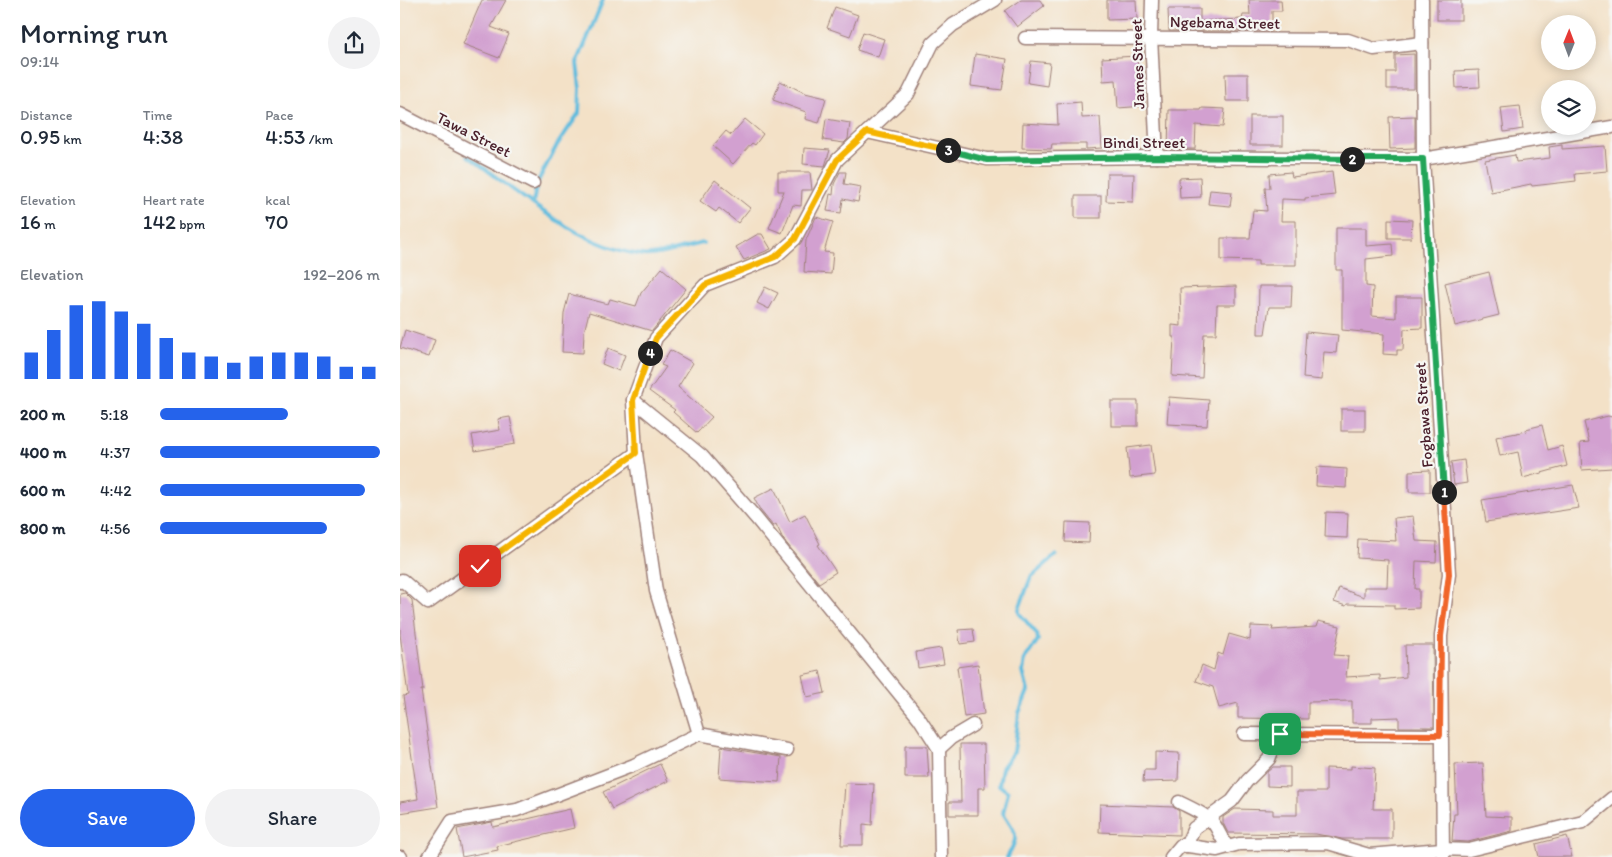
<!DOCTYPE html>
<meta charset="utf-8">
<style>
body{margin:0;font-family:Itim,sans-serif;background:#f2f2f3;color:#1f2937;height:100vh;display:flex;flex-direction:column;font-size:19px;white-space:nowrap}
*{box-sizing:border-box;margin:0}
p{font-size:16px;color:#747a83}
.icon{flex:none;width:28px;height:28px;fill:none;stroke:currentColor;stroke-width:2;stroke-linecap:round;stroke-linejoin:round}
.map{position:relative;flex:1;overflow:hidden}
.sheet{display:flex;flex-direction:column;background:#fff;width:400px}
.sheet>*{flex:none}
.needle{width:32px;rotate:1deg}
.fabs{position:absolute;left:1141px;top:15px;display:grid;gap:10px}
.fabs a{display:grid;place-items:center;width:55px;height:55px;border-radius:50%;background:#fff;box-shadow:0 2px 12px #0003;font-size:25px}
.pin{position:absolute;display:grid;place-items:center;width:42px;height:42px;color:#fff;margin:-21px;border-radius:10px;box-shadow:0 2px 8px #0006}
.km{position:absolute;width:25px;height:25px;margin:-12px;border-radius:50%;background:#222;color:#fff;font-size:14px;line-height:25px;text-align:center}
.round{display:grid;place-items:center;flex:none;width:52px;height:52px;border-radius:26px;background:#f2f2f3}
.summary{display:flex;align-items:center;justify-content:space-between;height:85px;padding:0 20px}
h1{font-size:28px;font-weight:600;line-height:38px}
.figures{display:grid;grid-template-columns:repeat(3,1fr);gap:8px;height:85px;padding:5px 20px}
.figures div{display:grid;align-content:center}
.figures b{font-size:21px;font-weight:600}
.figures small{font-size:14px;font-weight:400}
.figures p{font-size:14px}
.chart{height:140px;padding:10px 20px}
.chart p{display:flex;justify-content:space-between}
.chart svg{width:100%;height:90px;margin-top:5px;stroke:#2563eb;stroke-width:6}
.primary-button{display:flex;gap:10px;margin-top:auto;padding:10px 20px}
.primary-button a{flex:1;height:58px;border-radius:30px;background:#2563eb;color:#fff;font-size:20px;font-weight:600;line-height:58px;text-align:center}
.primary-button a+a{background:#f2f2f3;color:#1f2937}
ul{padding:0 20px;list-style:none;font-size:16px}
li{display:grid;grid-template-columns:80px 60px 1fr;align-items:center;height:38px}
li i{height:12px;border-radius:6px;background:#2563eb}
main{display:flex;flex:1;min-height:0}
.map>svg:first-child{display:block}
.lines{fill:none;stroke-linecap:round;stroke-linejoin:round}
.stream{stroke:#5fbbdd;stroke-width:4}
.building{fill:#d2a0d0}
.minor-casing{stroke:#9e8079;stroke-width:15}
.minor{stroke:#fff;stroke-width:12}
.split-1-casing{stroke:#fff;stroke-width:10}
.split-2-casing{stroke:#fff;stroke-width:10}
.split-3-casing{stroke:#fff;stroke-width:10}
.split-4-casing{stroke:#fff;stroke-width:10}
.split-5-casing{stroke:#fff;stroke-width:10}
.split-1{stroke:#f0652b;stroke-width:6}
.split-2{stroke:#22a559;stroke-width:6}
.split-3{stroke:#22a559;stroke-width:6}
.split-4{stroke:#f5b400;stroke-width:6}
.split-5{stroke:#f5b400;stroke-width:6}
.labels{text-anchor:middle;stroke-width:4.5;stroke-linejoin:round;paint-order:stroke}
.street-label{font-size:16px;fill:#4a1f2b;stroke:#f6f6f2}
</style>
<main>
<section class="sheet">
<div class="summary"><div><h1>Morning run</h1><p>09:14</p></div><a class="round"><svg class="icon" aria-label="share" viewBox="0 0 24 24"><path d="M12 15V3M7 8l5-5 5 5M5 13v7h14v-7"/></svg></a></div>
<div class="figures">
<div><p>Distance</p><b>0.95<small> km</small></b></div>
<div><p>Time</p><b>4:38</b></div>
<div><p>Pace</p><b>4:53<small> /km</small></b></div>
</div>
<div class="figures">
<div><p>Elevation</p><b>16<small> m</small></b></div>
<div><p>Heart rate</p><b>142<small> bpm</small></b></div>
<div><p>kcal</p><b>70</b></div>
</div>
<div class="chart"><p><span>Elevation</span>192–206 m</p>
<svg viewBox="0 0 160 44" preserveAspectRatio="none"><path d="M5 44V31M15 44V20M25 44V8M35 44V6M45 44V11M55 44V17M65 44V24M75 44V31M85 44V33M95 44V36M105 44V33M115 44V31M125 44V31M135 44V33M145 44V38M155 44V38"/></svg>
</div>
<ul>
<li><b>200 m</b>5:18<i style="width:58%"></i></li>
<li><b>400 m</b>4:37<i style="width:100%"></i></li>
<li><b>600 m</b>4:42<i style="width:93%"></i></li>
<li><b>800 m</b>4:56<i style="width:76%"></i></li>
</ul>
<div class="primary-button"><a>Save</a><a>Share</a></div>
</section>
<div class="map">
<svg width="1212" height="857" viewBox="0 0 1212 857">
<rect width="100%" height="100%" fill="#f6f6f2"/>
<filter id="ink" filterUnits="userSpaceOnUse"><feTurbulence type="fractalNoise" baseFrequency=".02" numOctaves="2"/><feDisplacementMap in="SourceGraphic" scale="10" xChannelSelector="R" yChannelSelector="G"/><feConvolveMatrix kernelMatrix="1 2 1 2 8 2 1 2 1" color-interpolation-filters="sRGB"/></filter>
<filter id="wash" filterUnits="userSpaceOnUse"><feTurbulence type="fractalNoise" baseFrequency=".0096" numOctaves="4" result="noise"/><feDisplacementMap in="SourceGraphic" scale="20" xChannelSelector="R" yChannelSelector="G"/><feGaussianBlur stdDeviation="1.12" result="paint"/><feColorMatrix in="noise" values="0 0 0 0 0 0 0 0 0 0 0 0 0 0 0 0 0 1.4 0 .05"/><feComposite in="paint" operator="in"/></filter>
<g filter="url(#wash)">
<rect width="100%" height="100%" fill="#f3e1c7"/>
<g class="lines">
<g class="stream">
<path d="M68,156c51,37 111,91 175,99 15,2 44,-9 60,-12"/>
<polyline points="133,203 137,183 157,145 179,113 180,88 177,63 203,0"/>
<path d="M607,857c13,-22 10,-22 -4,-44l5,-21 -9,-7 3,-17 12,-16 5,-39 9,-22 -5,-19 2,-13 13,-19 -1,-6 -18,-21v-4l12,-32 25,-22"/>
</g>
</g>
<g id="blocks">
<g class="building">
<polygon points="82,0 106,0 91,27 109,34 99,58 63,44"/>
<polygon points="621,0 640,0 644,6 617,27 605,11"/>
<polygon points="707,0 736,0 737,19 707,20"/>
<polygon points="849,0 881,0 882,11 872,11 872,31 769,31 768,9 800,9 800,21 842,19 843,15 850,15"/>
<rect x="1037" y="0" width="24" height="20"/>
<polygon points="435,7 458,15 450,36 427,28"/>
<polygon points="463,32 484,39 478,57 457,50"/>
<polygon points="575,54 607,59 602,90 571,86"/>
<polygon points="1014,54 1014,89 987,89 987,72 995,72 995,55"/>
<polygon points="737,56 739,81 743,81 745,106 718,108 716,80 703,81 702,58"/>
<polygon points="631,61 650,63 647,86 628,83"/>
<polygon points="1079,70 1080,87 1056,88 1055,71"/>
<polygon points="825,74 848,74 848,101 826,101"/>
<polygon points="380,81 405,93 426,98 419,123 405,119 406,112 373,100"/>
<polygon points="681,102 682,118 700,117 702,148 686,149 686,144 652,144 651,149 622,148 623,123 658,125 657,104"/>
<polygon points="1120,106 1123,129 1104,132 1101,108"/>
<polygon points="802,108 825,109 823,127 796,125 795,149 768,149 769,110 801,110"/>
<rect x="850" y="116" width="33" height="29"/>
<polygon points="1015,116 1015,148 990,149 989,117"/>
<polygon points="345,119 363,134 355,145 352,143 333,164 313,146 326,131 331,135"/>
<polygon points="426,119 450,123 448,139 444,143 423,140"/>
<polygon points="1162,145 1162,149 1205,146 1207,171 1175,174 1176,181 1132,186 1131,184 1091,192 1085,160 1115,155 1116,162 1150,158 1149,147"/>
<polygon points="404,148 430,150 425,166 403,164"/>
<polygon points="378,172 410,172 412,190 402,190 401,206 393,205 382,233 369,228 384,191 378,191"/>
<polygon points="440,172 446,172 444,184 461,187 458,202 443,199 441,213 427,211 430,194 433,195 434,184"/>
<polygon points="891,172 892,177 932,172 935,195 905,198 905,200 882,199 881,221 896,221 896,265 858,265 858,261 821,260 821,238 850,238 853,210 867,211 865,188 870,188 869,174"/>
<polygon points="707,174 734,174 733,202 706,201"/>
<polygon points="800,177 801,197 780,198 779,178"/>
<polygon points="315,180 350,208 338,223 319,208 316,212 300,201"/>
<polygon points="810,190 832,192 830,206 808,204"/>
<rect x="675" y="196" width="26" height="22"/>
<polygon points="416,217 433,222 424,252 433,253 431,274 404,272 406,240"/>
<polygon points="988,219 1012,220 1011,238 988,238"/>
<polygon points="936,228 966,228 966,246 992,244 993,256 966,259 966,286 973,287 972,316 996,318 996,297 1022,297 1022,328 1004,329 1003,350 997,350 997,355 983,354 984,334 942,330 942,270 936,270"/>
<polygon points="358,234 362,234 371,249 344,260 336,247"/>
<polygon points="262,268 286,289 252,331 189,312 184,332 183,353 162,352 164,313 169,294 208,304 210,299 236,306 241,293"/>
<polygon points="1089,272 1099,315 1055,326 1045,283"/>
<polygon points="836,286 836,305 817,305 816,334 804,334 802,378 772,376 774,337 772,337 772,325 781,326 780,288"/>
<polygon points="859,286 892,286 891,307 869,307 865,334 858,334"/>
<polygon points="365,287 378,293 369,309 357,303"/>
<polygon points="5,330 35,340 29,357 0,348"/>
<polygon points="906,332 938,335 936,353 924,352 922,380 903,378"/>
<polygon points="208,348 225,355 219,371 202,364"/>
<polygon points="270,350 293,363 278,387 312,417 297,433 273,412 275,410 249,391 266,367 261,365"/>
<polygon points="769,397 809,400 807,426 767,424"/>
<rect x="711" y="401" width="27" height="25"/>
<rect x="941" y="409" width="24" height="22"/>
<polygon points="1208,416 1212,417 1212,468 1182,470 1180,443 1189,442 1184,422"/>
<polygon points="110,417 115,444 75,451 72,435 100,430 98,419"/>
<polygon points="1142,425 1148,450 1162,446 1167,466 1123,478 1118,452 1100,456 1096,437 1127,431 1126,429"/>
<polygon points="751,445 755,475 730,478 727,448"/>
<polygon points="1064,460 1067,483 1054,485 1051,462"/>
<polygon points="917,467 947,469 946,488 916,486"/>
<polygon points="1030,470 1030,492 1009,492 1009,471"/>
<polygon points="1173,485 1179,508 1086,522 1082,500"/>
<polygon points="374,488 390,522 405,514 420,544 418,545 436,572 419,583 383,539 376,524 373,526 360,510 354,498"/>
<polygon points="926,512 948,513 947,538 925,537"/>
<polygon points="1013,516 1016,541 1037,542 1036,562 1016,561 1015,589 1019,589 1019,608 994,609 994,605 947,604 946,606 934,602 939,588 964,597 964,587 987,587 988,560 957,558 958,539 996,541 994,518"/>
<polygon points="666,522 690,523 689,543 665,542"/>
<polygon points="5,593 12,600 23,690 21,690 38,807 0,813 0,802 18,799 3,696 8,695 0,634 0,594"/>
<polygon points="918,621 940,626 934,655 948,656 946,677 980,675 980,680 1006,677 1005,645 1033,645 1034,727 999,727 999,717 972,718 972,723 952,723 952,701 908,702 908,719 838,718 838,703 819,708 813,687 796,681 802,665 814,670 818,653 823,655 829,634 850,640 851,626 873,627 872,630 916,627"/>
<polygon points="573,629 575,642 560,644 558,630"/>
<polygon points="541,648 544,664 518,668 516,652"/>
<polygon points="578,664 584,714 564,717 557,667"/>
<polygon points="420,671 425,693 407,697 402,675"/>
<polygon points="560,744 584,744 585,788 578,788 578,815 549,815 549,802 561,802"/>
<polygon points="505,746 527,746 529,778 505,778"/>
<polygon points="321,747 381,757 379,782 319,778"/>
<polygon points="755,752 779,753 778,781 743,782 744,770 755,770"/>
<polygon points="1083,763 1086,816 1112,817 1112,831 1068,842 1052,841 1054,814 1057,814 1055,764"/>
<polygon points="260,764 268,781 212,809 203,792"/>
<polygon points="951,766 975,768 973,809 992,809 992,839 942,839 916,834 828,833 823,823 823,817 835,809 873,810 873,815 897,815 897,792 926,792 926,768 951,769"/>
<polygon points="873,767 890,767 890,787 867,786 867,772"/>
<polygon points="445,783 474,784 472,825 463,824 463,845 441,845"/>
<polygon points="700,804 773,807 779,811 779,835 699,832"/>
<polygon points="170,809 174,828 97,846 98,850 62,857 57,829 92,822 93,827"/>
<polygon points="1167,836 1172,857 1139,857 1136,844"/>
</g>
</g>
</g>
<g filter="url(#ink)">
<use href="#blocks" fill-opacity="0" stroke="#9e8079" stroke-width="1"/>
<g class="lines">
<g class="minor-casing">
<g id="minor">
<polyline points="752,0 751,37 757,157"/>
<polyline points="1022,0 1023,159 1049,574 1041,636 1043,857"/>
<polyline points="625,38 948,40 974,49 1022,43"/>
<polyline points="0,114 133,183"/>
<polyline points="467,132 587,159 757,157 1023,159 1212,127"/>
<polyline points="233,400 302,456 356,518 519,718 539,749 541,857"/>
<polyline points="0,582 2,580 28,603 236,453"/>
<polyline points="299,734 256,591 236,453 233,400 256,338 305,285 375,257 395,239 437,160 508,94 533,43 553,25 595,0"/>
<polyline points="299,734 387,750"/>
<polyline points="844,734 1040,735"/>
<polyline points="539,749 551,738 573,725"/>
<path d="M779,802c11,6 30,13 37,25 4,7 6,13 12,20"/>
<polyline points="786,846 794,828 832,801 847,781 869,759 879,734"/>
<polyline points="0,857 1,857"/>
<polyline points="29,857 52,821 117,810 234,765 299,734"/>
<polyline points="771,857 781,845 817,850 839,844 928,843 969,855 1042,849 1069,850 1183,822 1212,798"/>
</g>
</g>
<use href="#minor" class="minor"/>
</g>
</g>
<g class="lines" filter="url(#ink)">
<g class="split-1-casing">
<polyline id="split-1" points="880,734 1040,735 1041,636 1049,574 1044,492"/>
</g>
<g class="split-2-casing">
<polyline id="split-2" points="952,159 1023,159 1044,492"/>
</g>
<g class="split-3-casing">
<polyline id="split-3" points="548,150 587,160 758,157 952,159"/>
</g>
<g class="split-4-casing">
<polyline id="split-4" points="250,353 256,338 305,285 375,257 395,239 437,160 467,132 548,150"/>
</g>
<g class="split-5-casing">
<polyline id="split-5" points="80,566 236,453 233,400 250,353"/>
</g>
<use href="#split-1" class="split-1"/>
<use href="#split-2" class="split-2"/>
<use href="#split-3" class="split-3"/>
<use href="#split-4" class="split-4"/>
<use href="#split-5" class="split-5"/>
</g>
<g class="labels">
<g class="street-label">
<text transform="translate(825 22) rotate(1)" y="6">Ngebama Street</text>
<text transform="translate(737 64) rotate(-92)" y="6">James Street</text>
<text transform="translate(74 134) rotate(27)" y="6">Tawa Street</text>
<text x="744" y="148">Bindi Street</text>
<text transform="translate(1023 415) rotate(-94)" y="6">Fogbawa Street</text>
</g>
</g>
</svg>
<div class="fabs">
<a><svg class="needle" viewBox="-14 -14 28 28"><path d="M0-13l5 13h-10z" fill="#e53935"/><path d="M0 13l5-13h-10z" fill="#747a83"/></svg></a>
<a><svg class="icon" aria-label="layers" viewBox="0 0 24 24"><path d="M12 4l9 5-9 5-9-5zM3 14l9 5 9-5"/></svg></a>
</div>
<div class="pin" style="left:880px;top:734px;background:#1e9e55"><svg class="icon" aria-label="arrive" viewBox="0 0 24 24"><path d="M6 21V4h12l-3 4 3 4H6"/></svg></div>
<div class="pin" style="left:80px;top:566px;background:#d93025"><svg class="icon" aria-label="check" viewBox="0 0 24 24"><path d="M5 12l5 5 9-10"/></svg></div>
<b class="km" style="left:1044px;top:492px">1</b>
<b class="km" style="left:952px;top:159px">2</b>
<b class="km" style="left:548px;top:150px">3</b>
<b class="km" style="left:250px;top:353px">4</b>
</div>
</main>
